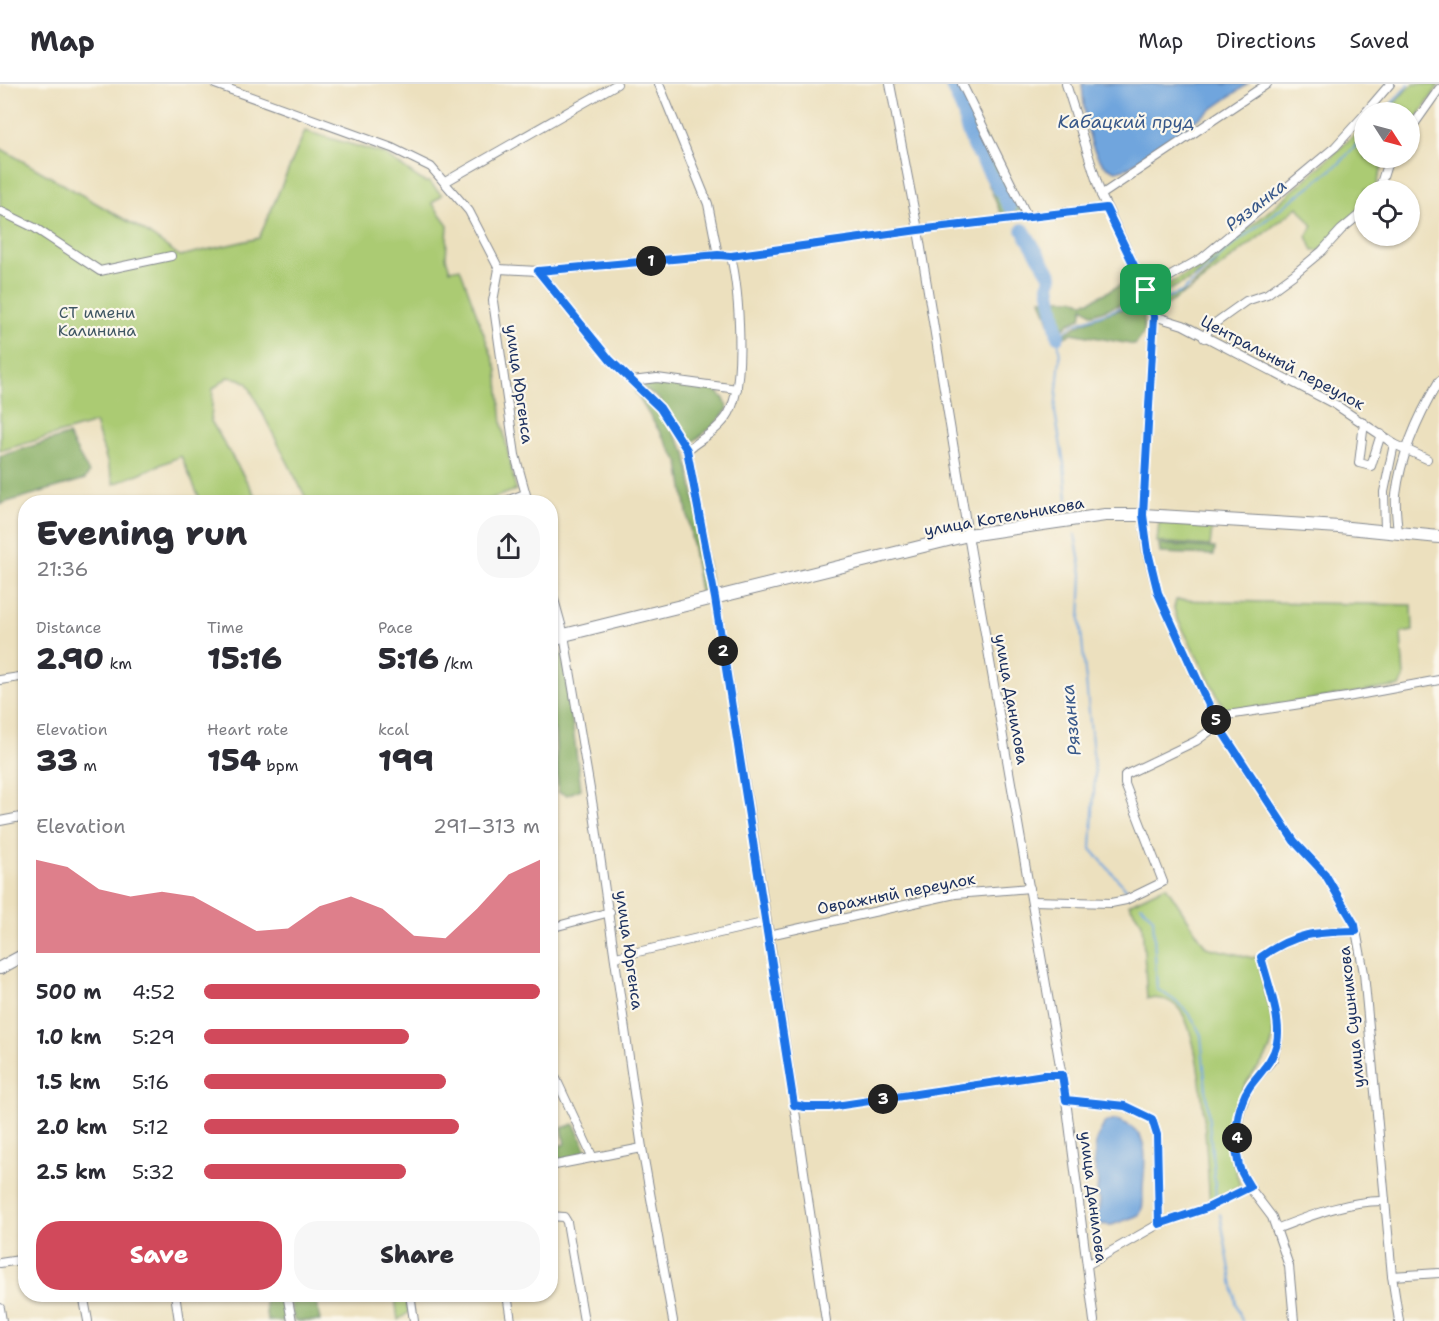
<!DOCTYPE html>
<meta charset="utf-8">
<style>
body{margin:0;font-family:"Shantell Sans",sans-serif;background:#f7f7f7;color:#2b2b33;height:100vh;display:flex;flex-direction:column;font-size:22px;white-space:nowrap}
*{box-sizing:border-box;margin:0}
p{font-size:20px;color:#7c7c81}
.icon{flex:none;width:33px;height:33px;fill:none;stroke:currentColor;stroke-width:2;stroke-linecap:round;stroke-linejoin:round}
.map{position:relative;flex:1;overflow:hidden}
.sheet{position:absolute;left:18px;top:411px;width:540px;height:807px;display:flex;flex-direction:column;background:#fff;border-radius:24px;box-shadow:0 2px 4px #0004}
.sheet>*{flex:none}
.needle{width:39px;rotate:126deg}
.controls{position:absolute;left:1354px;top:18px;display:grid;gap:12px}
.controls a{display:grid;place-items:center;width:66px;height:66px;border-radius:50%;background:#fff;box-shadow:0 2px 4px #0004;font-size:30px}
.pin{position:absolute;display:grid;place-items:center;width:51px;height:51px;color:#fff;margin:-26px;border-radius:12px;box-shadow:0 3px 9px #0006}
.km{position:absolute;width:30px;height:30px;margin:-15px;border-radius:50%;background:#222;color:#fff;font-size:16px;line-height:30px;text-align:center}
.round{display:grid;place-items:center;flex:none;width:63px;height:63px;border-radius:24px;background:#f7f7f7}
.overview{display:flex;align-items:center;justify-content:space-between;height:102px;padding:0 18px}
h1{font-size:33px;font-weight:800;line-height:45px}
.metrics{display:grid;grid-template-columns:repeat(3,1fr);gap:9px;height:102px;padding:6px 18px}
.metrics div{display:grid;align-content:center}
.metrics b{font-size:30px;font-weight:800}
.metrics small{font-size:16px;font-weight:400}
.metrics p{font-size:16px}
.chart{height:168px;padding:12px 18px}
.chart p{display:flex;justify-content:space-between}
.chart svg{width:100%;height:108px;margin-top:6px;fill:#d1495b;opacity:.7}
.cta{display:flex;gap:12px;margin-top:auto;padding:12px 18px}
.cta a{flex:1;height:69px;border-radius:24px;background:#d1495b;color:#fff;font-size:24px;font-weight:800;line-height:69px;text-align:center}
.cta a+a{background:#f7f7f7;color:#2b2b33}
ul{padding:0 18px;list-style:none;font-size:20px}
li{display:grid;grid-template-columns:96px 72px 1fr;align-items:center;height:45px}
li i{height:15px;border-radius:8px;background:#d1495b}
header{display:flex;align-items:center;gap:36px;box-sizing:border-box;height:84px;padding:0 30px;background:#fff;border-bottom:2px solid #e1e1e2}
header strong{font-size:28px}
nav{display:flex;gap:33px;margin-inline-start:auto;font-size:21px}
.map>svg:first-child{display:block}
.green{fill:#abcb73;stroke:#637d68;stroke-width:1.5}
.forest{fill:#88af65;stroke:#526f62;stroke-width:1.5}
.water{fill:#6fa5dd;stroke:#456a9e;stroke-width:1.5}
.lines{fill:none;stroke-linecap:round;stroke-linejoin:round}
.stream{stroke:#6fa5dd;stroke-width:2}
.river{stroke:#6fa5dd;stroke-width:14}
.street-casing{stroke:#84888e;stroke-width:10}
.secondary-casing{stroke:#84888e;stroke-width:14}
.street{stroke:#fff;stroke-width:8}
.secondary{stroke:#fff;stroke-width:12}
.route-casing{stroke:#fff;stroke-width:12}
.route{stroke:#1a73e8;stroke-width:8}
.labels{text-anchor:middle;stroke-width:4.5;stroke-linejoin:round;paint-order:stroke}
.park-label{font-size:16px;fill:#3f5663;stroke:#fbf7ec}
.street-label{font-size:16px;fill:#1b2f5e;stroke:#fbf7ec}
.water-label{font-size:18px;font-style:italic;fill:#38588a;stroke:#fbf7ec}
</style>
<header>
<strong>Map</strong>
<nav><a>Map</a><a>Directions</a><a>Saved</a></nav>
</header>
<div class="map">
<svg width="1439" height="1237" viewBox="0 0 1439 1237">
<rect width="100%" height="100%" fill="#fbf7ec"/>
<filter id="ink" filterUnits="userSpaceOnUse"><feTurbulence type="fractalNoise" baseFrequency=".0167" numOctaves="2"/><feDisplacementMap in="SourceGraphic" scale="12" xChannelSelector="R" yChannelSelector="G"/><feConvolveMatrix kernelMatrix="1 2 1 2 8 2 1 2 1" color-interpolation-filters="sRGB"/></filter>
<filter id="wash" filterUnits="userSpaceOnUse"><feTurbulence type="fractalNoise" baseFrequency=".008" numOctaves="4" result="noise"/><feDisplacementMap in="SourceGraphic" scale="24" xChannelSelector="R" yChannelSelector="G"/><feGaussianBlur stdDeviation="1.35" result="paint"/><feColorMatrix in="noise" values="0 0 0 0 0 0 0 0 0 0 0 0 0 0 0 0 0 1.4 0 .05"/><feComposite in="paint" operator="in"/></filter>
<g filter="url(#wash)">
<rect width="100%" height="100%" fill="#ece0be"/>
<g class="green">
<polygon points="1414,0 1439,1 1410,45 1410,28 1387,28 1406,6"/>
<path d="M1365,41v33h20l-10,32h-10v16l-46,45h-6l-6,-15 6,-10 -15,-19 -105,81 -27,17 -4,-3v-2l26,-9 30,-29 -31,19 -31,15 -5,-5c39,-13 69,-39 100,-65 39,-32 77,-66 114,-101z"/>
<polygon points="305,47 384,70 420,95 425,98 429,98 442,111 432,119 448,141 446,174 450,186 460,184 497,286 502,340 516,406 482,418 308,418 247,299 240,295 228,293 213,305 211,337 259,418 201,418 181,372 114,400 95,339 0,367 0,64 143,146 180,172 259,154"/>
<polygon points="1159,438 1212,444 1210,462 1157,458"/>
<polygon points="1176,516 1412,521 1413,547 1401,549 1404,594 1400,602 1226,628 1176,532 1174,524"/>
<path d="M1166,802l40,61 47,11 4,-2c6,26 20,59 15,86 -4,19 -18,27 -27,43 -16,29 -16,69 -5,100l-30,18c-4,-43 -6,-161 -30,-193 -9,-11 -20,-12 -33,-12l-5,-75 -13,-19z"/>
<polygon points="406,1211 408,1229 398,1236 395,1213"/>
</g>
<g class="forest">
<polygon points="950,0 957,0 1021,128 1001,130 959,30"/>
<polygon points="1126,198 1135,201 1144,215 1121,220 1093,230 1083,223 1081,234 1069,239 1064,244 1057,230 1054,233 1056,248 1053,249 1041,215 1074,215 1082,218 1090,217"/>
<path d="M1144,221v27l-9,13 -63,-12 -9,5 -2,-2c24,-17 54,-27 83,-31z"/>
<polygon points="658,297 714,304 724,315 728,325 712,343 694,357 681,354 659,315 641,302"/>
<polygon points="638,307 659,325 686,369 712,506 700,508 679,379 635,308"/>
<polygon points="68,351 89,389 85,395 0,420 0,372"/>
<polygon points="1159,460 1215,464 1214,471 1160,469"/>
<polygon points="563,569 581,705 567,711 558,708 555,647 551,643 551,577"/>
<polygon points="574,1040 588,1069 586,1072 551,1080 551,1064 565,1060 562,1044"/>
<polygon points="264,1211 285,1211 290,1237 267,1237"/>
<polygon points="289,1211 316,1211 320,1237 294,1237"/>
</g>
<g class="water">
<path d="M1082,0h166l-121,84 -11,3c-5,-2 -12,-5 -15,-10 -15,-17 -17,-56 -19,-77z"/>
<path d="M1116,1036c36,10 29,38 27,67 -1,10 2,20 -4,28l-27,10 -15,-1 3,-24 -3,-7 1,-12 -4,-19 2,-21 9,-19z"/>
</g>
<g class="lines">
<g class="stream">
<polyline points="1384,28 1409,0"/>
<polyline points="1165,214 1182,208 1228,165 1340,79 1365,51"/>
<polyline points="1068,428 1064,380 1055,328 1060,274 1058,252 1074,240 1128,221"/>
<polyline points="1075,450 1082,490 1080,536 1095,690 1091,765 1128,807"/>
<path d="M1141,821l12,13 4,71c23,14 32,21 44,46l15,161"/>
<polyline points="1220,1130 1236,1219 1242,1237"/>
</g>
<g class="river">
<polyline points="951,0 964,29 967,45 975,64 1010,123"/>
<polyline points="1023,146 1051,192 1049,202 1058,252"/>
</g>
</g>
</g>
<g filter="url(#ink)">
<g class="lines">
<g class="street-casing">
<g id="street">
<polyline points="215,0 392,64 431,83 469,127 499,185"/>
<polyline points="659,0 708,120 718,171"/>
<polyline points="890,0 918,146 968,451 1066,1016 1094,1237"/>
<polyline points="962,0 1027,132"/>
<polyline points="1066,0 1101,111 1146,206 1154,232 1143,431 1147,468 1158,509 1218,641 1294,757 1325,790 1355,841 1364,889 1392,1192 1399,1237"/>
<polyline points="1366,28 1390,0"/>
<polyline points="1410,46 1439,5"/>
<polyline points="445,98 617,0"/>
<polyline points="1379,106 1389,74"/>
<polyline points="1101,111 1267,0"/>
<polyline points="0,127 35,144 100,187 171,172"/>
<polyline points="499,185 538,187 718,171 731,172 918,146 1105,124"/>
<polyline points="499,185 493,217 515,371 528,418"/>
<polyline points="538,187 610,276 660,324 687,366 715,514 769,851 826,1237"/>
<polyline points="1146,206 1202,174 1335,63 1365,30"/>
<polyline points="1154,232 1183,241 1336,321 1394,360 1427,375"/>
<polyline points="1204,254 1211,242 1246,217 1267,210 1293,191 1322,167 1341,146 1365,126"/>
<polyline points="632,297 657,294 737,305"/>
<polyline points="1364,339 1359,379 1371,382 1381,350"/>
<path d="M687,366c14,-11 33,-21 42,-37 17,-31 10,-122 2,-157"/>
<polyline points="503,418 525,410"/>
<polyline points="1385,447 1384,408 1394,360"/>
<path d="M1398,449c-1,-12 -3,-26 -2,-38 5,-41 22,-79 43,-114"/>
<polyline points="550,501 564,551 593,723 642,1064 673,1237"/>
<polyline points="0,596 26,592"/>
<polyline points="1214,633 1347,613 1439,596"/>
<polyline points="0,737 26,732"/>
<polyline points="1032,817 1111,819 1126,816 1163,798 1125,700 1125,691 1196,657 1218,641"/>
<polyline points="550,844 610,828"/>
<polyline points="769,851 955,810 1030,804"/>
<polyline points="616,873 767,838"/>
<polyline points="550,982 593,1074"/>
<polyline points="1066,1016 1125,1022 1152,1035 1157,1051 1159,1140"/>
<polyline points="794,1021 805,1023 829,1023 1044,991 1062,991"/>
<polyline points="550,1082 642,1064"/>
<polyline points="550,1132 564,1133 567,1138 584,1237"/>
<path d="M1276,1145c34,-13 72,-29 109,-28"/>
<polyline points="0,1179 26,1175"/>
<polyline points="1087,1181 1159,1140 1207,1124 1250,1103"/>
<polyline points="1392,1192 1439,1189"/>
<polyline points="83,1210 88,1237"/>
<polyline points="175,1210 179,1237"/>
<polyline points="287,1210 292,1237"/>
<polyline points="410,1210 414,1237"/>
<polyline points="507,1210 511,1237"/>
<polyline points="0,1224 2,1237"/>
<path d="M1294,1237l-5,-55 -17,-49 -19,-25 -14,-24 -3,-23 3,-31 9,-26 25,-29 5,-19 -2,-24 -15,-59c35,-24 54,-24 95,-26"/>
</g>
</g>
<g class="secondary-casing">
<g id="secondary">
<polyline points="550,559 564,551 968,451 1105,431 1143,431 1339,443 1439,453"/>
<polyline points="0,884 26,870"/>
</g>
</g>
<use href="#street" class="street"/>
<use href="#secondary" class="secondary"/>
</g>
</g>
<g class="lines" filter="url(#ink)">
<g class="route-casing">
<path id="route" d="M1106,124l40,82 8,26 -11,199 5,37 10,41 60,132 76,116 31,33 30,51 1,6c-41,1 -61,2 -95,26 6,24 21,62 16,86 -4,18 -16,28 -27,43 -14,20 -17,56 -11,80 2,7 7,14 11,21l-43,21 -48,16 -2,-89 -5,-16 -27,-13 -59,-6 -4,-25h-18l-215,32h-24l-11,-2 -79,-507 -28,-148 -27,-42 -50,-48 -72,-89 180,-16 13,1 187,-26z"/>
</g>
<use href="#route" class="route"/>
</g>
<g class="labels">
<g class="park-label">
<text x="97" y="234">СТ имени<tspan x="97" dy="18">Калинина</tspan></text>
</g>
<g class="street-label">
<text transform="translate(1283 278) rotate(28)" y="6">Центральный переулок</text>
<text transform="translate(520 300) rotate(82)" y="6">улица Юргенса</text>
<text transform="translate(1004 432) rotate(-10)" y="6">улица Котельникова</text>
<text transform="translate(1012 615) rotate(80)" y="6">улица Данилова</text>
<text transform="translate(896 809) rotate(-11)" y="6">Овражный переулок</text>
<text transform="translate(630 866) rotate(82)" y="6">улица Юргенса</text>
<text transform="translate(1351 933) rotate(-96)" y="6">улица Сушникова</text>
<text transform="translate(1094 1113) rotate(83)" y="6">улица Данилова</text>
</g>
<g class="water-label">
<text x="1126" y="44">Кабацкий пруд</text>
<text transform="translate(1256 121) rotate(-38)" y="6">Рязанка</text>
<text transform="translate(1071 636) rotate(-96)" y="6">Рязанка</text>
</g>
</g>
</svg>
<div class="controls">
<a><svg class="needle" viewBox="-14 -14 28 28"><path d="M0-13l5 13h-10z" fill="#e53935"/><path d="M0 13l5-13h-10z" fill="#7c7c81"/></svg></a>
<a><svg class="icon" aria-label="locate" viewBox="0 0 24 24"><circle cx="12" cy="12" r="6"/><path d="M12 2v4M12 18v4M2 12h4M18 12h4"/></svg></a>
</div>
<div class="pin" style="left:1146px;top:206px;background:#1e9e55"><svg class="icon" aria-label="arrive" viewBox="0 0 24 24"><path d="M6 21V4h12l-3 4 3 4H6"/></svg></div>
<b class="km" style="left:651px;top:177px">1</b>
<b class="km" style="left:723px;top:567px">2</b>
<b class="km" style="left:883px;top:1015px">3</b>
<b class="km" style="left:1237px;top:1054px">4</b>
<b class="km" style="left:1216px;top:636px">5</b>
<section class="sheet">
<div class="overview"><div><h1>Evening run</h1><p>21:36</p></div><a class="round"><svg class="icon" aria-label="share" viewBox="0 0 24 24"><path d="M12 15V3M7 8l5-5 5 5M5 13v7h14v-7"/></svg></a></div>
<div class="metrics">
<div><p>Distance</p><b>2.90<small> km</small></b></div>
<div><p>Time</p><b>15:16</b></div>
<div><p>Pace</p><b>5:16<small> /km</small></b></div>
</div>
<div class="metrics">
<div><p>Elevation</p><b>33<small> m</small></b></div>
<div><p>Heart rate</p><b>154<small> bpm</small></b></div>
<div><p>kcal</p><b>199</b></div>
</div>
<div class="chart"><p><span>Elevation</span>291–313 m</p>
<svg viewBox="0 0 160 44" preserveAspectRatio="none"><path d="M0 44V6L10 9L20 18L30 21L40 19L50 21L60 28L70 35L80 34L90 25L100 21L110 26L120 37L130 38L140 26L150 12L160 6V44z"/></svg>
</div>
<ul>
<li><b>500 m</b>4:52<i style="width:100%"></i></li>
<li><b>1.0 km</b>5:29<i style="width:61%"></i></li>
<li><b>1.5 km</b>5:16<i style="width:72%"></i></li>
<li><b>2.0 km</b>5:12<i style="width:76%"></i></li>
<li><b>2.5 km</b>5:32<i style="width:60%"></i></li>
</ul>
<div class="cta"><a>Save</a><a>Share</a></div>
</section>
</div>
